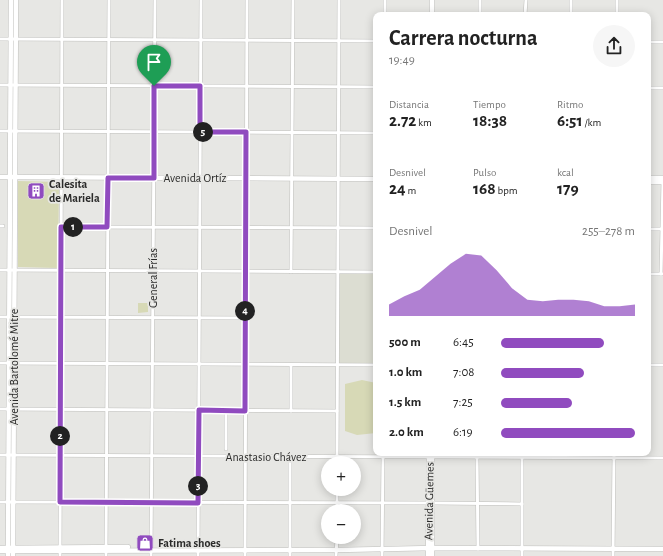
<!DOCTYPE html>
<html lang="es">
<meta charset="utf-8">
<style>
body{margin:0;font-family:"Alegreya Sans",sans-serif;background:#f6f6f6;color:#222;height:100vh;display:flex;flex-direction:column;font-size:15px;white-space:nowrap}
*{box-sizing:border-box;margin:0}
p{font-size:13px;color:#767676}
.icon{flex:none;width:22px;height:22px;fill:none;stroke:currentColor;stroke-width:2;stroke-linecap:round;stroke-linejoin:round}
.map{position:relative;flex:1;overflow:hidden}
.details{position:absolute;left:373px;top:12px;width:278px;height:444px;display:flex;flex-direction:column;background:#fff;border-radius:8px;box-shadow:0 2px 10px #0003}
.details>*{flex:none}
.fabs{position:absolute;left:321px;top:456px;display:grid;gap:8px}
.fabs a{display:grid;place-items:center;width:40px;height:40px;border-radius:50%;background:#fff;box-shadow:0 2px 10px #0003;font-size:20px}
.pin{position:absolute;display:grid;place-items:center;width:34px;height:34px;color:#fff;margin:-41px -17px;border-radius:50% 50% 50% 0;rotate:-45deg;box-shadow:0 0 4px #0007}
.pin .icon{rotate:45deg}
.km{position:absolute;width:20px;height:20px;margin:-10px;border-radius:50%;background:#222;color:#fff;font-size:11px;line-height:20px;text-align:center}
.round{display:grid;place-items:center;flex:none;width:42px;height:42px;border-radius:21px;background:#f6f6f6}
.head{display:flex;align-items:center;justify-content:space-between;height:68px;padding:0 16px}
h1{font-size:22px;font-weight:700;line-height:30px}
.figures{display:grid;grid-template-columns:repeat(3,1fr);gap:6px;height:68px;padding:4px 16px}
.figures div{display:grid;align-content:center}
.figures b{font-size:17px;font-weight:700}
.figures small{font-size:11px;font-weight:400}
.figures p{font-size:11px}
.chart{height:112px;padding:8px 16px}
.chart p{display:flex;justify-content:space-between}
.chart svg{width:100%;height:72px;margin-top:4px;fill:#904bbf;opacity:.7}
ul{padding:0 16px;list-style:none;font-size:13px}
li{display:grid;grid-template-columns:64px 48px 1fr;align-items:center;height:30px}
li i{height:10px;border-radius:5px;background:#904bbf}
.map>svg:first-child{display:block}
.built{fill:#dcddd2}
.green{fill:#d7d9b6}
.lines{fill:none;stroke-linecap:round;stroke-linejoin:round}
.street-casing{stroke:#bfbfbc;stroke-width:4}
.secondary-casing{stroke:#bfbfbc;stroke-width:5.5}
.street{stroke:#fff;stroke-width:3}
.secondary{stroke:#fff;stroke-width:4.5}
.route-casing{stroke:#fff;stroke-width:8}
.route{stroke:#904bbf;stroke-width:5}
.labels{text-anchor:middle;stroke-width:3.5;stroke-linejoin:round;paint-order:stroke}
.street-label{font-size:12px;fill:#2b2b2a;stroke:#e7e7e4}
.poi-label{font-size:12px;font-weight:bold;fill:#2b2b2a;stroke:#e7e7e4;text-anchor:start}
</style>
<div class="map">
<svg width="663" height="556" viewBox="0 0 663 556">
<rect width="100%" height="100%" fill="#e7e7e4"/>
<polygon class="built" points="339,274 376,274 376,364 338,364"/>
<g class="green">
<polygon points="18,181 59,182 58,268 18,267"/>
<polygon points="138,303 148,303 148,312 138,313"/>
<polygon points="362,380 376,383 376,433 357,435 345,431 345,384"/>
</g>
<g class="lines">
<g class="street-casing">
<g id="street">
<polyline points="480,0 480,15"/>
<polyline points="385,15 385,0"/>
<polyline points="525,15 526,0"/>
<polyline points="571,15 571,0"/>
<polyline points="617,15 617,0"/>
<polyline points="0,39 376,41"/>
<polyline points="648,42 663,42"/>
<polyline points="0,85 376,87"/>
<polyline points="648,88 663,88"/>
<polyline points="0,131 376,133"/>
<polyline points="0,226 3,226"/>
<polyline points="61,227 376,228"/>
<polyline points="648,229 662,229"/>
<polyline points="0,270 376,272"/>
<polyline points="291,272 293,0"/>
<polyline points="648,274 662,274"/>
<polyline points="661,274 663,180"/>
<polyline points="0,317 245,318"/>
<polyline points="0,363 376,365"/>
<polyline points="648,365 663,365"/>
<polyline points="0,409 337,411"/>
<polyline points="291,411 291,365"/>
<polyline points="226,449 226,411"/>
<polyline points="0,455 663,458"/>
<polyline points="477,458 478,549"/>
<polyline points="337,463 339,0"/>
<polyline points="0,502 427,503"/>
<polyline points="435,503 522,504"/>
<polyline points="337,511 337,489"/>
<polyline points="60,556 62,0"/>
<polyline points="106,556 109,0"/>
<polyline points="151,556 155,0"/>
<polyline points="198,556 201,0"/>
<polyline points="245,556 247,0"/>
<polyline points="290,556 290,457"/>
<polyline points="336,556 337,537"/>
<polyline points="382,556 383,457"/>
<polyline points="522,556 522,453"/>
<polyline points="613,556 614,453"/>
</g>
</g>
<g class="secondary-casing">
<g id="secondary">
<polyline points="432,15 432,0"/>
<polyline points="0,177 376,179"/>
<polyline points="648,178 663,178"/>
<polyline points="648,182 663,182"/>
<polyline points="0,548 128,547"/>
<polyline points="0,551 337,550 434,548 663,549"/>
<polyline points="8,556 11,0"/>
<polyline points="13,556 16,0"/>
<polyline points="428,556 429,453"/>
<polyline points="432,556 432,453"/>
</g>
</g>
<use href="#street" class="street"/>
<use href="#secondary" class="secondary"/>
</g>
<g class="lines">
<g class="route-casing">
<polygon id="route" points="154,86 200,86 200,132 246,132 245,411 199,410 198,503 60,502 61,227 107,227 108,178 154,178"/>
</g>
<use href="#route" class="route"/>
</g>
<defs>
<g id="building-square" transform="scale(0.9)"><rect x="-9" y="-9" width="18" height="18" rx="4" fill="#904bbf" stroke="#e7e7e4"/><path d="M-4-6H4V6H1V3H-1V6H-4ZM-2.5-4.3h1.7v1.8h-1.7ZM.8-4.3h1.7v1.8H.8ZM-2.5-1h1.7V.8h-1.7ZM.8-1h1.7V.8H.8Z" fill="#fff"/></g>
<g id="shop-square" transform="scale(0.9)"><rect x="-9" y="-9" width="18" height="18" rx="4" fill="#904bbf" stroke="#e7e7e4"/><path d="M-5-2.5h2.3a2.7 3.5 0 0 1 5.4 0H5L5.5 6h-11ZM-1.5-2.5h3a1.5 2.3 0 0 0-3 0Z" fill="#fff"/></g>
</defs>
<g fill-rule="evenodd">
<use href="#building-square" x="36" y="191"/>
<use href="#shop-square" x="145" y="543"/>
</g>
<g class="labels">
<g class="street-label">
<text x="195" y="182">Avenida Ortíz</text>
<text transform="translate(153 278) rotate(-90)" y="4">General Frías</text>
<text transform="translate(14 367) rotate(-90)" y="4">Avenida Bartolomé Mitre</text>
<text x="266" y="461">Anastasio Chávez</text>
<text transform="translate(429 501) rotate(-89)" y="4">Avenida Güemes</text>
</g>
<g class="poi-label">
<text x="49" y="188">Calesita<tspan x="49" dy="14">de Mariela</tspan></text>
<text x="158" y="547">Fatima shoes</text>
</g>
</g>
</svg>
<div class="fabs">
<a>+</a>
<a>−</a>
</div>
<div class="pin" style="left:154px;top:86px;background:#1e9e55"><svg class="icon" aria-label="arrive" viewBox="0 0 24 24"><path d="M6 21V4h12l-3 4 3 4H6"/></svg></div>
<b class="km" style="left:73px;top:227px">1</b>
<b class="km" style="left:60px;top:436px">2</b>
<b class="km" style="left:198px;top:486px">3</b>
<b class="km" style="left:245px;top:311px">4</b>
<b class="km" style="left:203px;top:132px">5</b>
<section class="details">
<div class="head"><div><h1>Carrera nocturna</h1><p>19:49</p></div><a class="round"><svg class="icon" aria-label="share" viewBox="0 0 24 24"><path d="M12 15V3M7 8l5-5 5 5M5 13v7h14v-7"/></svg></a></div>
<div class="figures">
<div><p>Distancia</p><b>2.72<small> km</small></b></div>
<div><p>Tiempo</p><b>18:38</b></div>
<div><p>Ritmo</p><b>6:51<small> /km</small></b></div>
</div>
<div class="figures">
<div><p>Desnivel</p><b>24<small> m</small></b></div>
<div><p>Pulso</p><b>168<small> bpm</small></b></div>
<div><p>kcal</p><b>179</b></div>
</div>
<div class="chart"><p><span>Desnivel</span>255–278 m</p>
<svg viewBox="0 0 160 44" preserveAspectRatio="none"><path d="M0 44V37L10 32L20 28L30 20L40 12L50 6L60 7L70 16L80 27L90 34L100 35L110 34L120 34L130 35L140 38L150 38L160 37V44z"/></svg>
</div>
<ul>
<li><b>500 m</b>6:45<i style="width:77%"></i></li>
<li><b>1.0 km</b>7:08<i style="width:62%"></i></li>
<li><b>1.5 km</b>7:25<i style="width:53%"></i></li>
<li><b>2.0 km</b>6:19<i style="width:100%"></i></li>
</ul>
</section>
</div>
